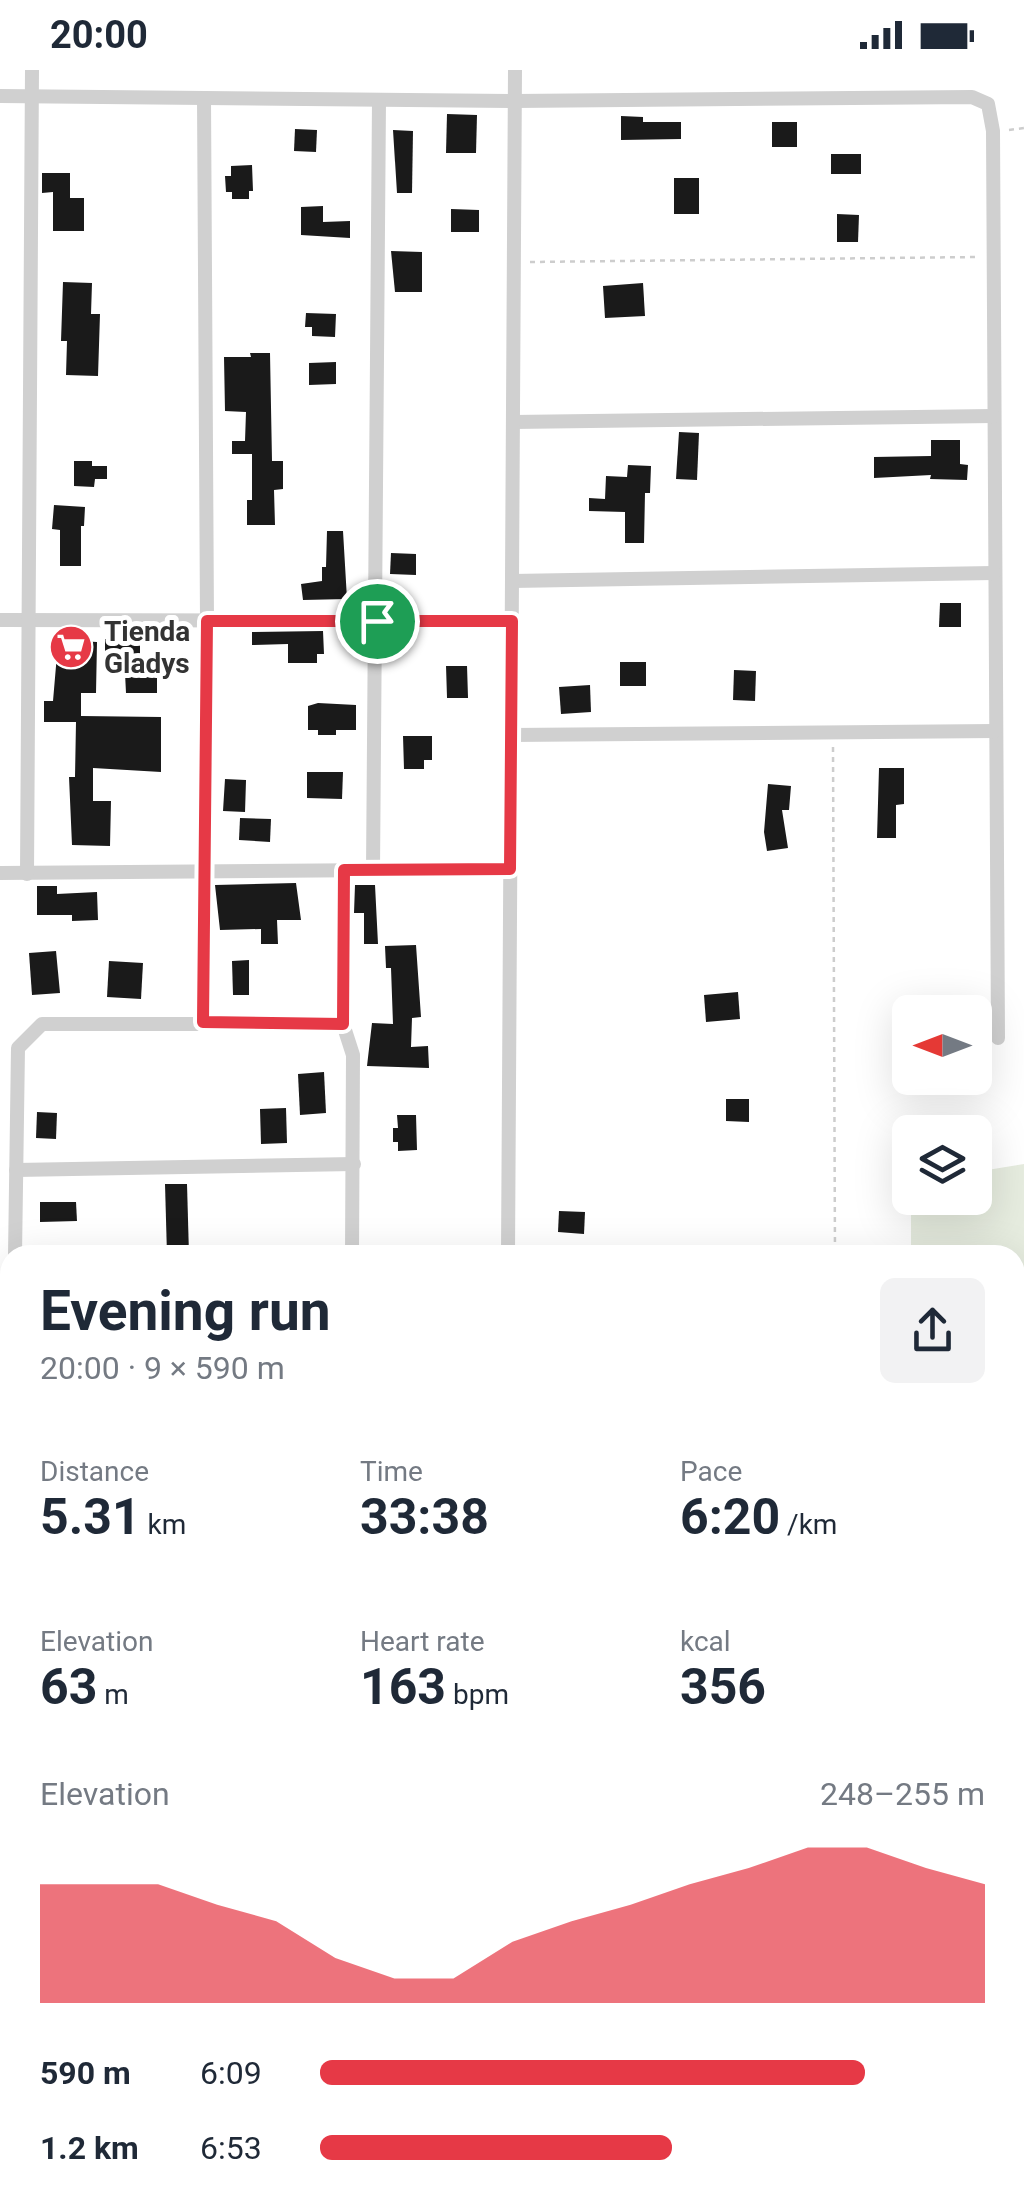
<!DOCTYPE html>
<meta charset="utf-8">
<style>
body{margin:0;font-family:Roboto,sans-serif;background:#f2f2f3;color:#1f2937;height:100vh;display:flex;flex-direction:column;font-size:38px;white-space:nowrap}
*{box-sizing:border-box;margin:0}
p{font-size:32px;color:#747a83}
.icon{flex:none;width:55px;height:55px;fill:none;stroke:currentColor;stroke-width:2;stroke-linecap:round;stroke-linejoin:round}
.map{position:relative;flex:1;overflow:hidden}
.panel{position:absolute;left:0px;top:1175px;width:1025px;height:962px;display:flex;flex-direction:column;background:#fff;border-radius:30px 30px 0 0;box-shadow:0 10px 40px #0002}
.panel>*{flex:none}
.needle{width:65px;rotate:270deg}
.controls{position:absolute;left:892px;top:925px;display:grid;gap:20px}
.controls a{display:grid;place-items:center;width:100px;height:100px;border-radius:15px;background:#fff;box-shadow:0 10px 40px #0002;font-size:50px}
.pin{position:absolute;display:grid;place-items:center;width:85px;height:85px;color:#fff;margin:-42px;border:5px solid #fff;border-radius:50%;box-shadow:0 2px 10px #0007}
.round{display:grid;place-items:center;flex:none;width:105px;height:105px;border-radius:15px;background:#f2f2f3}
.head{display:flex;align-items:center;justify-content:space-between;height:170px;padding:0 40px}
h1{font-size:55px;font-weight:700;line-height:75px}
.stats{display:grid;grid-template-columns:repeat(3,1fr);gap:15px;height:170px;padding:10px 40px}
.stats div{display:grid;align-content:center}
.stats b{font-size:50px;font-weight:700}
.stats small{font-size:28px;font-weight:400}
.stats p{font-size:28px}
.chart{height:280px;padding:20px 40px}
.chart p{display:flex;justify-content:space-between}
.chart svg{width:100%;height:180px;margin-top:10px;fill:#e63946;opacity:.7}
ul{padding:0 40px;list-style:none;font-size:32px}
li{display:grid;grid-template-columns:160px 120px 1fr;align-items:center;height:75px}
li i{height:25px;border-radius:12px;background:#e63946}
.status{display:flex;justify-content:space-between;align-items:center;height:70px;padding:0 50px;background:#fff;direction:ltr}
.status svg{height:28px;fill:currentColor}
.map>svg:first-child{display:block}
.green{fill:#e6ecdf}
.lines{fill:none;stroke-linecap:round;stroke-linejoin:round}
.stream{stroke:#cfe2ee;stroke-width:5}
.building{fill:#1a1a1a}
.path{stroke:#cdcdcd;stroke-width:2.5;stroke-dasharray:5 5;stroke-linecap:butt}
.street{stroke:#d0d0d0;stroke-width:14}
.secondary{stroke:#bdbdbd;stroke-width:18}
.route-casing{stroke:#fff;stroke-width:20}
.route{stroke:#e63946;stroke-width:12}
.labels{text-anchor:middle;stroke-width:10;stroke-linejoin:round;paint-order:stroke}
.poi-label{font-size:28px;font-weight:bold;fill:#333;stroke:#fff;text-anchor:start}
</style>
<div class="status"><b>20:00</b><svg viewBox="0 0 49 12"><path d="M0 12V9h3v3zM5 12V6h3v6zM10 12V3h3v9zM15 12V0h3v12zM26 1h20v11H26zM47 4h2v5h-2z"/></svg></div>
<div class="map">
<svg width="1024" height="2137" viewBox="0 0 1024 2137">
<rect width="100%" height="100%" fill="#fff"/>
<polygon class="green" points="1024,1094 1024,1981 1015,1983 1015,1185 911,1185 911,1128 975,1128 975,1102"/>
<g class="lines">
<g class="stream">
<polyline points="1015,1249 1024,1238"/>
<polyline points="869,2137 873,2128"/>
</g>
</g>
<g class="building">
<polygon points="447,44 477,45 476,83 446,83"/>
<polygon points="621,46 643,47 643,52 681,52 681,69 621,70"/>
<rect x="772" y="52" width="25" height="25"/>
<polygon points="295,59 317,60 316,82 294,81"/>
<polygon points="393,60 413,61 412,123 397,123"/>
<rect x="831" y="84" width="30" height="20"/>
<polygon points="252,95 253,121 249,121 249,129 232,129 232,122 226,122 225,106 231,106 231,96"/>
<polygon points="42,103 70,103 70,128 84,128 84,161 53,161 53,122 42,123"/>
<rect x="674" y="108" width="25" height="36"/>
<polygon points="323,136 323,152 350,151 350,168 301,165 301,137"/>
<polygon points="451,139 479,140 479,162 451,162"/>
<polygon points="837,144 859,145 858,172 837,172"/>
<polygon points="391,181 422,182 422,222 395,222"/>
<polygon points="63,212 92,213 91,244 100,244 98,306 66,305 67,271 61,271"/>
<polygon points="643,213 645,246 605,248 603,216"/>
<polygon points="306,243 336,244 335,267 312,266 312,257 305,257"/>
<polygon points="250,283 270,283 272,391 283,391 283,419 274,420 275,455 247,455 247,430 252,430 252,384 232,384 232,371 245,371 246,342 225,341 224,287 251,287"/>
<polygon points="336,292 336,314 309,315 309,293"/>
<polygon points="679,362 699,363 697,410 676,409"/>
<polygon points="931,370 960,370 960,394 968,395 967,410 930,409 931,405 874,408 874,387 931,386"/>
<polygon points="74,391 92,391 92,396 107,396 107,409 95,409 94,417 74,416"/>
<polygon points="628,395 651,396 650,423 645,423 644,473 625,473 625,442 589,441 589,428 605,429 606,406 627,407"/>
<polygon points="54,435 85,437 84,456 81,456 81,496 60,496 60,460 52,459"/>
<polygon points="327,461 343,461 347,529 303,530 301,514 322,511 322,497 326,497"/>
<polygon points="391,483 416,484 416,505 390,504"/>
<polygon points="940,533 961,533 961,557 939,557"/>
<polygon points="59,561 81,562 80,571 97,572 96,623 81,623 81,646 161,647 161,702 93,698 93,731 111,731 110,776 72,775 69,707 75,707 76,652 44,652 44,631 53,631"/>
<polygon points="323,561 324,584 317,584 317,593 288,593 288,574 252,575 252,562"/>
<polygon points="124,562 140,562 140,604 157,604 157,623 126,623 124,583 105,583 105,569 124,569"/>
<rect x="620" y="592" width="26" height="24"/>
<polygon points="446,596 467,596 468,628 447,628"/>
<polygon points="734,600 756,601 755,631 733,630"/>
<polygon points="590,615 591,642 561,644 559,617"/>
<polygon points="318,633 356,635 356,660 336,660 336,665 318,665 318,660 308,660 308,636"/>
<polygon points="403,666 432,666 432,690 424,690 424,699 404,699"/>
<polygon points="879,698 904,698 904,734 896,735 896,768 877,768"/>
<polygon points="307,702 343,702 342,729 307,728"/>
<polygon points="225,709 246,710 245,742 223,741"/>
<polygon points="768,714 791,716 789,740 782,740 788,778 767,781 764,762"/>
<polygon points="240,748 271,749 270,772 239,770"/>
<polygon points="296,813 301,850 277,850 278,874 261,874 261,859 220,860 215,815"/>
<polygon points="355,815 375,815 378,874 364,874 364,843 354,843"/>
<polygon points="37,816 57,816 57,824 97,822 98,850 72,851 72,845 37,845"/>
<polygon points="416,875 421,947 412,948 411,977 428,976 429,998 367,996 372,953 393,954 391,898 386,898 385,876"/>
<polygon points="56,881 60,923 32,925 29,883"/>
<polygon points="249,890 249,925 233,925 232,891"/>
<polygon points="109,891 143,893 141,929 107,927"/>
<polygon points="738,922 740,949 706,952 704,925"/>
<polygon points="324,1002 326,1043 300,1045 298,1004"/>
<polygon points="726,1029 749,1029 749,1052 726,1051"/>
<polygon points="286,1038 287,1073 261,1074 260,1039"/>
<polygon points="37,1042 57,1043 56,1069 36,1068"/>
<polygon points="397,1045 416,1045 417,1080 398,1081 398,1072 393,1072 393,1058 398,1058"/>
<polygon points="165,1114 187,1114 189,1185 167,1185"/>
<polygon points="40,1132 76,1132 77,1151 40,1152"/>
<polygon points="559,1141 585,1142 584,1164 558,1162"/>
</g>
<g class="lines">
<g class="path">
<polyline points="1009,60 1024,58"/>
<polyline points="530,192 977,187"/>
<polyline points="833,677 835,1185"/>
</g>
<g class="street">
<polyline points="0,26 515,31 972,27 988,34 993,61 998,968"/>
<polyline points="513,352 993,346"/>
<polyline points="512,511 994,503"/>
<polyline points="0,550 512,551"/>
<polyline points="511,665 995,661"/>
<polyline points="344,800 343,954 353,985 352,1185"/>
<polyline points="373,801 379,30"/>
<polyline points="0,803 511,799"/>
<polyline points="27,804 32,0"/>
<polyline points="203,952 207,551 204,28"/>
<polyline points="16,1100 354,1094"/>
<polyline points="15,1185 18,978 42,954 343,954"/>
<polyline points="508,1185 515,0"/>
<polyline points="763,2128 763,2137"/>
<polyline points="38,2137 38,2128"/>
<polyline points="193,2137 193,2128"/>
<polyline points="357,2137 357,2128"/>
<polyline points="604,2137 604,2128"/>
<polyline points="909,2137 909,2128"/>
</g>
<g class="secondary">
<polyline points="1015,1430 1024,1427"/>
<polyline points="0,1609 10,1607"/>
</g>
</g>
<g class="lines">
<g class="route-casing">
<polygon id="route" points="207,551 512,551 510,799 344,800 343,954 203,952"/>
</g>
<use href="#route" class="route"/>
</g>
<defs>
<g id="supermarket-disc" transform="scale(2.25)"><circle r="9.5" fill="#e63946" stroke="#fff"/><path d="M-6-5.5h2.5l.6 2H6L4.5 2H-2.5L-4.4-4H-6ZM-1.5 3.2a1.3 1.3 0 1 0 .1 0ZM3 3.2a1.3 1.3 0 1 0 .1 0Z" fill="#fff"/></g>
</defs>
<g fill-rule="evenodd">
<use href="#supermarket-disc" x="71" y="577"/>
</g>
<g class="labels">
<g class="poi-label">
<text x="104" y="571">Tienda<tspan x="104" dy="32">Gladys</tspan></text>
</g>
</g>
</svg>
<div class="controls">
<a><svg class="needle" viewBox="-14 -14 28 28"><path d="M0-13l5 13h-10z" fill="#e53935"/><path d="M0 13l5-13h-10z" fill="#747a83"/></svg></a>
<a><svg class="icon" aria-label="layers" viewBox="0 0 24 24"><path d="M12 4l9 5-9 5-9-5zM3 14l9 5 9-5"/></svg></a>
</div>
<div class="pin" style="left:377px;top:551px;background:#1e9e55"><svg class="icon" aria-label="arrive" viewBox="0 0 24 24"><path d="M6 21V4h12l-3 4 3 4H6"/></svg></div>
<section class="panel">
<div class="head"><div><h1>Evening run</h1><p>20:00 · 9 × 590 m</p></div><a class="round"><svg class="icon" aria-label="share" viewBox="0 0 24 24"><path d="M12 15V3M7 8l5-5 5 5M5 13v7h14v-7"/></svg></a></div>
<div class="stats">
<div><p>Distance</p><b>5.31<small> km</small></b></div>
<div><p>Time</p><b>33:38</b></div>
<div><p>Pace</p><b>6:20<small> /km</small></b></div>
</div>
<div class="stats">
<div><p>Elevation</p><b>63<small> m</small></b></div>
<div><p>Heart rate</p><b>163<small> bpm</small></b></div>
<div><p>kcal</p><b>356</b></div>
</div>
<div class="chart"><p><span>Elevation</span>248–255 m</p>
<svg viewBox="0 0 160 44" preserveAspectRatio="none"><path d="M0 44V15L10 15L20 15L30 20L40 24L50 33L60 38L70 38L80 29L90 24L100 20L110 15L120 11L130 6L140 6L150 11L160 15V44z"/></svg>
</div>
<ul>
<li><b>590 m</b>6:09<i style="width:82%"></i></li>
<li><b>1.2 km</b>6:53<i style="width:53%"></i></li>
</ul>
</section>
</div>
